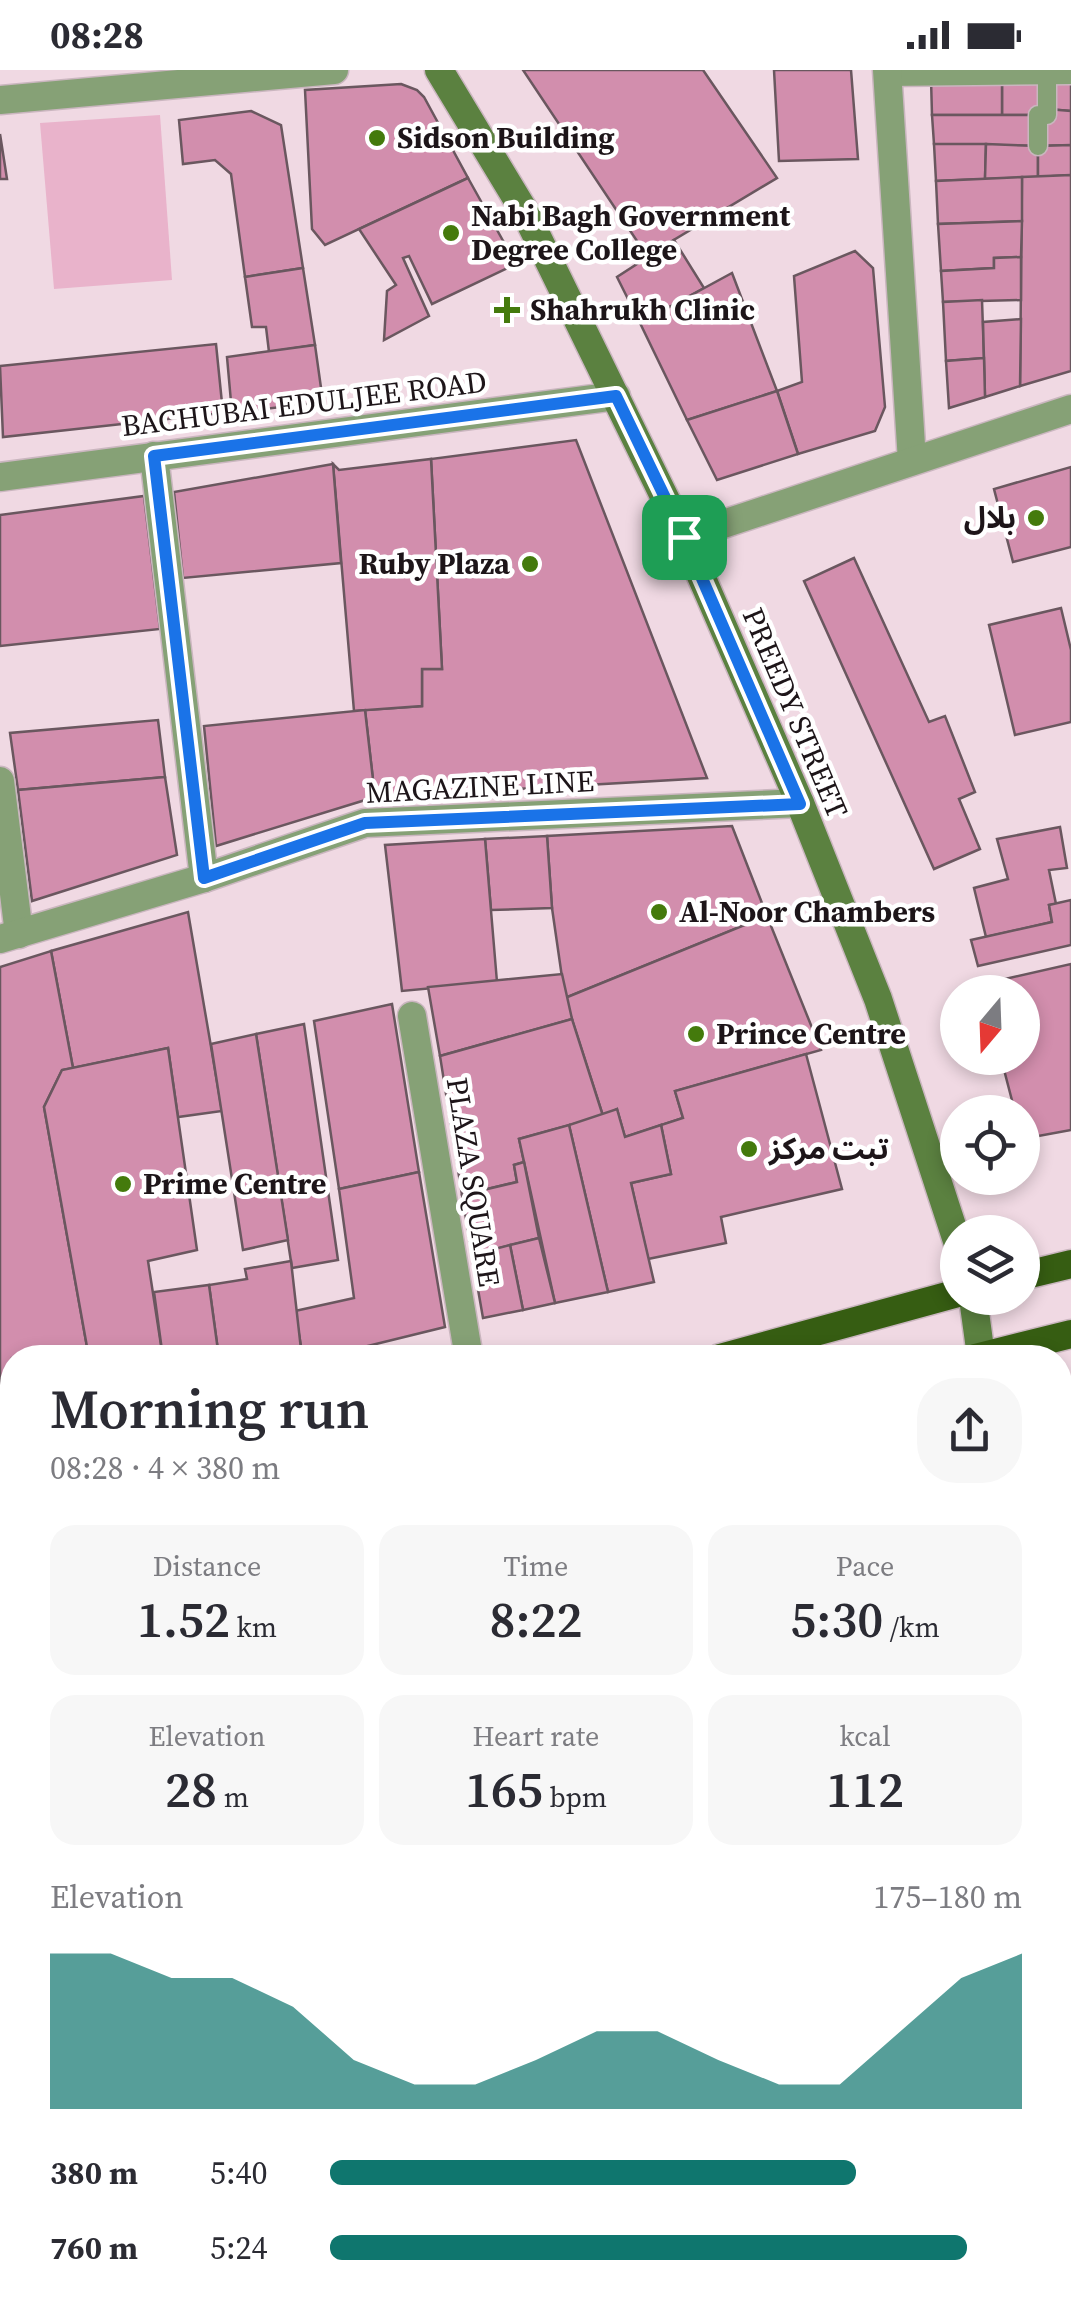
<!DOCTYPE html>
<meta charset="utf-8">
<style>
body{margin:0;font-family:"Source Serif 4","Noto Sans Arabic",serif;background:#f7f7f7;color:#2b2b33;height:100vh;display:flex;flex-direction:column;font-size:38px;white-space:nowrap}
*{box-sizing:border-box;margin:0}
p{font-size:32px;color:#7c7c81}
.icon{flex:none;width:55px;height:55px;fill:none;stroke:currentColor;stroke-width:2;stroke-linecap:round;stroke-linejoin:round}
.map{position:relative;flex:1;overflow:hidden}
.drawer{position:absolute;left:0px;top:1275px;width:1072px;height:960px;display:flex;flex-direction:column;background:#fff;border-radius:40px 40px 0 0;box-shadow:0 5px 15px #0003}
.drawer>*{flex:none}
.needle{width:65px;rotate:199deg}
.buttons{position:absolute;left:940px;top:905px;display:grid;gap:20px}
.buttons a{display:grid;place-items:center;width:100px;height:100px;border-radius:50%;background:#fff;box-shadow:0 5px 15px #0003;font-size:50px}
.pin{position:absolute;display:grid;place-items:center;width:85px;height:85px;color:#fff;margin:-42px;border-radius:20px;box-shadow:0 5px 15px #0006}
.round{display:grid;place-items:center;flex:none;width:105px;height:105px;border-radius:40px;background:#f7f7f7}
.summary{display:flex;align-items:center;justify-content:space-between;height:170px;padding:0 50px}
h1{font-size:55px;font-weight:600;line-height:75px}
.figures{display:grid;grid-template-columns:repeat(3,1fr);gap:15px;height:170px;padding:10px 50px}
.figures div{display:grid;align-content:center;border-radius:25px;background:#f7f7f7;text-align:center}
.figures b{font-size:50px;font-weight:600}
.figures small{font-size:28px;font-weight:400}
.figures p{font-size:28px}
.chart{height:280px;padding:20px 50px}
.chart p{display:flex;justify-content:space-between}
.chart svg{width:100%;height:180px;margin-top:10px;fill:#0f766e;opacity:.7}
ul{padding:0 50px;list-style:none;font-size:32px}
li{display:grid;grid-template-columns:160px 120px 1fr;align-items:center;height:75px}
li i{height:25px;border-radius:12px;background:#0f766e}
.status{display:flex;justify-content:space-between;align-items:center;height:70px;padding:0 50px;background:#fff;direction:ltr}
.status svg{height:28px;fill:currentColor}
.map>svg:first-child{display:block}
.green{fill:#e9b3cb}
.building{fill:#d28ead;stroke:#6a575f;stroke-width:2.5}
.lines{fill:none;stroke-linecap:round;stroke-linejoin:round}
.service-casing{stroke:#cab6bf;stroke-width:21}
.minor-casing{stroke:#cab6bf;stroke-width:31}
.tertiary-casing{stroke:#cab6bf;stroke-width:31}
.secondary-casing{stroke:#cab6bf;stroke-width:31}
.trunk-casing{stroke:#cab6bf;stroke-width:31}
.service{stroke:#86a176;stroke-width:18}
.minor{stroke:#86a176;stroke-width:28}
.tertiary{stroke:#86a176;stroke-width:28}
.secondary{stroke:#5b8140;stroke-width:28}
.trunk{stroke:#365d12;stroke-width:28}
.route-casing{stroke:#fff;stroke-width:20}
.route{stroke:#1a73e8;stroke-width:12}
.poi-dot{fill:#447a0c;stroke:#fff;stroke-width:4}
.labels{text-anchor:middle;stroke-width:9;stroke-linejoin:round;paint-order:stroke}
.poi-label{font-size:30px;font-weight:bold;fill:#1d1519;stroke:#fff;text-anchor:start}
.street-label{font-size:30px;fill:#1d1519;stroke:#fff}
</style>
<div class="status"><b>08:28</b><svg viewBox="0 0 49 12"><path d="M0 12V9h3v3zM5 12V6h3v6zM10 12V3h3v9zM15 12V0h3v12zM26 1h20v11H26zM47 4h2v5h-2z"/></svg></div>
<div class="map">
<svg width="1071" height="2235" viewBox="0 0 1071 2235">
<rect width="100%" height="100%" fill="#f0d9e3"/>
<polygon class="green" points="160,45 172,210 54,219 40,53"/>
<g class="building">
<polygon points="523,0 703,0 777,108 647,186"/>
<polygon points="774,0 851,0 858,89 779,91"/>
<polygon points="1047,3 1047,45 1002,45 1002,4"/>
<polygon points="1047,3 1071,5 1071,41 1047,39"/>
<polygon points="1002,4 1002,45 932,45 931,9"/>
<polygon points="401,14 417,20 424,27 468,108 325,175 312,159 305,20"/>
<polygon points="1047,39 1071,41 1071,75 1038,76"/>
<polygon points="251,41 281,55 303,198 245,207 231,104 215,90 183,94 179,50"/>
<polygon points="932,45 1038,45 1038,76 934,74"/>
<polygon points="0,64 7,109 0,109"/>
<polygon points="934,74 986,74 985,109 936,111"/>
<polygon points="986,74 1038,76 1038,107 985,109"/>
<polygon points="1071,75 1071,105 1038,107 1038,76"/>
<polygon points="1071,105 1071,301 1020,316 1022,107"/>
<polygon points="1022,107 1022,151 938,154 936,111"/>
<polygon points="468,108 516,194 432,234 409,186 403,188 429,246 384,270 387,221 396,215 359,159"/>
<polygon points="1022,151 1021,187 994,188 994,198 941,201 938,154"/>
<polygon points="674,170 704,218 640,253 617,207"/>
<polygon points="855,181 873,198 885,337 875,361 798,384 777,321 802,312 794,206"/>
<polygon points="1021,187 1021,230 943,232 941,201 994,198 994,188"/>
<polygon points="303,198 315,275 269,282 266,257 252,257 245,207"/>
<polygon points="732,203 777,321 687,350 640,253"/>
<polygon points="982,230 984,288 946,291 943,232"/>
<polygon points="1021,249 1020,316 985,327 983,252"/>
<polygon points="216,274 223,343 3,367 0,296"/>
<polygon points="315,275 323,332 232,343 227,287"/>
<polygon points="984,288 985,327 949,338 946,291"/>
<polygon points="777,321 798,384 717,410 687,350"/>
<polygon points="576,370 707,708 375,727 365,640 422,636 422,599 442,599 431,389"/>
<polygon points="431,389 442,599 422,599 422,636 354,641 333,394 339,400"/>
<polygon points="333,394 341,493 183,508 174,422"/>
<polygon points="1071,397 1071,477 1013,492 994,419"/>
<polygon points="144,426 160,559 0,576 0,445"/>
<polygon points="854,488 929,652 945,646 975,722 959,729 980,779 934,799 804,511"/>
<polygon points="1061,538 1071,580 1071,652 1015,665 989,555"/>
<polygon points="365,640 375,727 216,776 204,656"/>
<polygon points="158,650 165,707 18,720 10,663"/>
<polygon points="165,707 177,785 32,831 18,720"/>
<polygon points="732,756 767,846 565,928 552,838 547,766"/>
<polygon points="1060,757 1067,798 1049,800 1056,834 1049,835 1052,852 986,867 974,818 1008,809 997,769"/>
<polygon points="547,766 552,838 491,840 485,769"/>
<polygon points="485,769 497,912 402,921 385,775"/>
<polygon points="1071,830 1071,875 978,896 971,870 1052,852 1049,835"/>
<polygon points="188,842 222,1041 178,1047 168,978 73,998 51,881"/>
<polygon points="767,846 821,980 675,1021 683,1048 625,1067 617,1039 603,1046 565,928"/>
<polygon points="51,881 73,998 62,1000 44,1037 89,1288 12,1288 12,1370 0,1373 0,897"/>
<polygon points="1071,894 1071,1060 1022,1069 1022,1042 1015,1042 1001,988 1022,988 1022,922 985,922 983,914"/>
<polygon points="562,904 572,949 440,986 428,917"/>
<polygon points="392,934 419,1102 339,1119 314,951"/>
<polygon points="572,949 603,1046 519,1069 524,1092 514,1095 517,1112 462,1125 440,986"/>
<polygon points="304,954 338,1190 292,1198 256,964"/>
<polygon points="256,964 288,1170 243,1180 211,974"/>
<polygon points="168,978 197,1180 148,1191 163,1288 89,1288 44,1037 62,1000"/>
<polygon points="806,984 842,1119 721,1147 726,1173 648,1189 631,1113 671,1104 661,1055 683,1048 675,1021"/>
<polygon points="617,1039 625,1067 661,1055 671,1104 631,1113 654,1212 608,1222 569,1055"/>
<polygon points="569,1055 608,1222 555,1233 519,1069"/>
<polygon points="524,1092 539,1168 472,1185 462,1125 517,1112 514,1095"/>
<polygon points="419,1102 445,1257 319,1288 303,1288 295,1241 354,1228 339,1119"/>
<polygon points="539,1168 555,1233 523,1240 510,1175"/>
<polygon points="510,1175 523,1240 483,1248 472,1185"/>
<polygon points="291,1191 302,1288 219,1288 209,1215 247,1209 245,1199"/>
<polygon points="209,1215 219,1288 163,1288 154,1222"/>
<polygon points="1071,1394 1071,1526 1060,1455 1060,1397"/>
<polygon points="12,1606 12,1859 0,1862 0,1610"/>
<polygon points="0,1864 12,1925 12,2186 0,2189"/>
<polygon points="1071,2042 1071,2159 1060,2110 1060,2044"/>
<polygon points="1060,2159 1071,2207 1071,2235 908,2235 905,2222 1060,2222"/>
<polygon points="382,2222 510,2222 512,2235 329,2235"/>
<polygon points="542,2222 639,2222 641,2235 545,2235"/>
<polygon points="639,2222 803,2222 805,2235 641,2235"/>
<polygon points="803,2222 905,2222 906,2226 863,2235 805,2235"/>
<polygon points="906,2226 908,2235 863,2235"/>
</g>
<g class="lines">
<g class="service-casing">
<g id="service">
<polyline points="887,7 1071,5"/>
<polyline points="1038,76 1038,45 1047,45 1047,0"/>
<polyline points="535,2222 537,2235"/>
</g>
</g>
<g class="minor-casing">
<g id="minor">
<polyline points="887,0 912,391"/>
<polyline points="0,30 334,0"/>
<polyline points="154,386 204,808"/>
<polyline points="0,407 616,326"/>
<polyline points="0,711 19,864"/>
<polyline points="0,869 204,808 365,753 800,733"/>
<polyline points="412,946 469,1288"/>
</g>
</g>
<g class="tertiary-casing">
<g id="tertiary">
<polyline points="684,467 1071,339"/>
<polyline points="1060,2000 1071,1997"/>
<polyline points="128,2235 177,2222"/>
</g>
</g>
<g class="secondary-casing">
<g id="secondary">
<polyline points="439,0 526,144 684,467 800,733 878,929 958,1174"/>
<polyline points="973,1228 981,1286"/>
</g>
</g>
<g class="trunk-casing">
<g id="trunk">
<polyline points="1022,1206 1071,1194"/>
<polyline points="720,1288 958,1223"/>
<polyline points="975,1288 1071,1264"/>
<polyline points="0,1479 12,1476"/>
<polyline points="0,1539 12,1536"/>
</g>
</g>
<use href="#service" class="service"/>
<use href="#minor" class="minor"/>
<use href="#tertiary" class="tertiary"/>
<use href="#secondary" class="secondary"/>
<use href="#trunk" class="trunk"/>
</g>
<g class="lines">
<g class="route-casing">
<polygon id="route" points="616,326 684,467 800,734 365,753 204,808 154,386"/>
</g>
<use href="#route" class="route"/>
</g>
<g class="poi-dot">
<circle cx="377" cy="68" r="10"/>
<circle cx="451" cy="163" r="10"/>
<path d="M502 225h10v10h10v10h-10v10h-10v-10h-10v-10h10z"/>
<circle cx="1036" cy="448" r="10"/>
<circle cx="530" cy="494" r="10"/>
<circle cx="659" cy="842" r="10"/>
<circle cx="696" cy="964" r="10"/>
<circle cx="749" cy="1079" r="10"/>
<circle cx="123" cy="1114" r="10"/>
</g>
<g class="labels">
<g class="poi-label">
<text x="397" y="78">Sidson Building</text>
<text x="471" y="156">Nabi Bagh Government<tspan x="471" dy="34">Degree College</tspan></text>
<text x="530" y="250">Shahrukh Clinic</text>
<text x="1016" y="458" text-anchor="end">بلال</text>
<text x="510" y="504" text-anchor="end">Ruby Plaza</text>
<text x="679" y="852">Al-Noor Chambers</text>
<text x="716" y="974">Prince Centre</text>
<text x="769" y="1089">تبت مرکز</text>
<text x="143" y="1124">Prime Centre</text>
</g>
<g class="street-label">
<text transform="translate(304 334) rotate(-7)" y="10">BACHUBAI EDULJEE ROAD</text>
<text transform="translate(795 643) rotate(67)" y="10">PREEDY STREET</text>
<text transform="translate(480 717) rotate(-3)" y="10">MAGAZINE LINE</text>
<text transform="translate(473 1112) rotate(81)" y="10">PLAZA SQUARE</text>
</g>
</g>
</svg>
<div class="buttons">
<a><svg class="needle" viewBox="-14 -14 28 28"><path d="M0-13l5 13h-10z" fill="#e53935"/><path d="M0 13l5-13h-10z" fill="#7c7c81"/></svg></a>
<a><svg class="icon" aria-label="locate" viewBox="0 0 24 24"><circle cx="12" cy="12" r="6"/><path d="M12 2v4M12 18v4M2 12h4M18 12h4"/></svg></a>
<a><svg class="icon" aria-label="layers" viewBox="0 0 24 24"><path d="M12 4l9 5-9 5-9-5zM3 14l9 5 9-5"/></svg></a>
</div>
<div class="pin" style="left:684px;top:467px;background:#1e9e55"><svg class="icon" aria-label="arrive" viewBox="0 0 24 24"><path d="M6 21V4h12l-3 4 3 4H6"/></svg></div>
<section class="drawer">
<div class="summary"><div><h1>Morning run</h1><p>08:28 · 4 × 380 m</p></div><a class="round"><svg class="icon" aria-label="share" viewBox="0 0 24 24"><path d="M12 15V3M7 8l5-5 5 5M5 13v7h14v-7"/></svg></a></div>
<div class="figures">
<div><p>Distance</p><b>1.52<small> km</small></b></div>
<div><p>Time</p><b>8:22</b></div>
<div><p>Pace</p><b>5:30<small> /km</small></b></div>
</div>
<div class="figures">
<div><p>Elevation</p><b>28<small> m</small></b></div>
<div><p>Heart rate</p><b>165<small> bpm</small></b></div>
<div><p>kcal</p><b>112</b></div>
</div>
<div class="chart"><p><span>Elevation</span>175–180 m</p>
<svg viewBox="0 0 160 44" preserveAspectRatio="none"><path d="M0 44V6L10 6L20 12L30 12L40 19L50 32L60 38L70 38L80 32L90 25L100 25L110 32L120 38L130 38L140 25L150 12L160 6V44z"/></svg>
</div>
<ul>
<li><b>380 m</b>5:40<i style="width:76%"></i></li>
<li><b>760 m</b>5:24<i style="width:92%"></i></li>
</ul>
</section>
</div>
